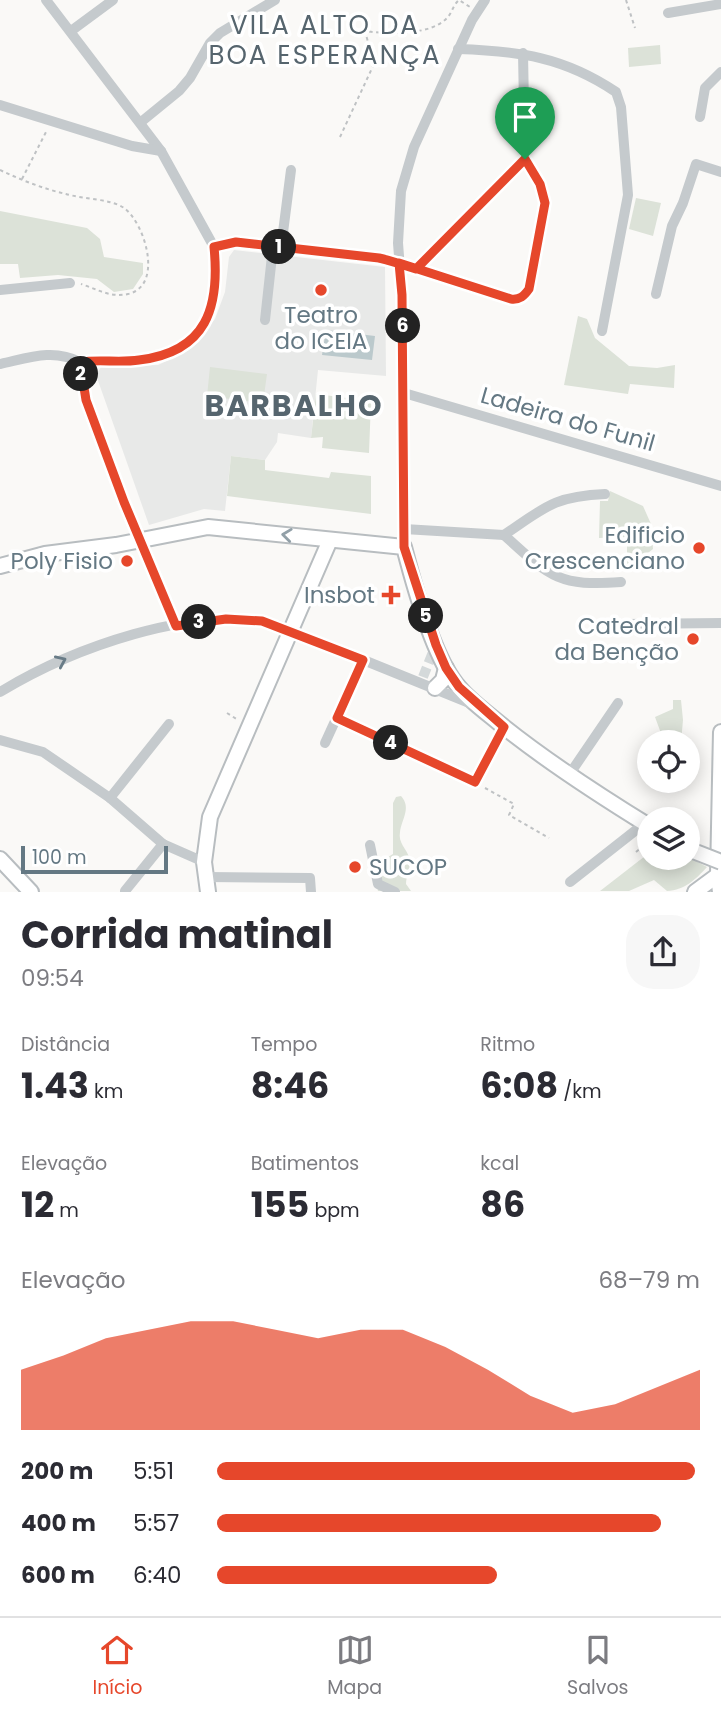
<!DOCTYPE html>
<html lang="pt">
<meta charset="utf-8">
<style>
body{margin:0;font-family:Poppins,sans-serif;background:#f7f7f7;color:#2b2b33;height:100vh;display:flex;flex-direction:column;font-size:26px;white-space:nowrap}
*{box-sizing:border-box;margin:0}
p{font-size:23px;color:#7c7c81}
.icon{flex:none;width:38px;height:38px;fill:none;stroke:currentColor;stroke-width:2;stroke-linecap:round;stroke-linejoin:round}
.map{position:relative;height:892px;overflow:hidden}
.details{display:flex;flex-direction:column;background:#fff;flex:1}
.details>*{flex:none}
.controls{position:absolute;left:637px;top:730px;display:grid;gap:14px}
.controls a{display:grid;place-items:center;width:63px;height:63px;border-radius:50%;background:#fff;box-shadow:0 4px 18px #0003;font-size:35px}
.scale{position:absolute;left:21px;bottom:18px;width:147px;box-sizing:border-box;padding-left:7px;border:4px solid #647883;border-top:0;font-size:19px;line-height:24px;white-space:nowrap;color:#647883;-webkit-text-stroke:5px #fff;paint-order:stroke}
.pin{position:absolute;display:grid;place-items:center;width:60px;height:60px;color:#fff;margin:-72px -30px;border-radius:50% 50% 50% 0;rotate:-45deg;box-shadow:0 0 7px #0007}
.pin .icon{rotate:45deg}
.km{position:absolute;width:35px;height:35px;margin:-18px;border-radius:50%;background:#222;color:#fff;font-size:19px;line-height:35px;text-align:center}
.round{display:grid;place-items:center;flex:none;width:74px;height:74px;border-radius:28px;background:#f7f7f7}
.overview{display:flex;align-items:center;justify-content:space-between;height:119px;padding:0 21px}
h1{font-size:38px;font-weight:700;line-height:52px}
.stats{display:grid;grid-template-columns:repeat(3,1fr);gap:10px;height:119px;padding:7px 21px}
.stats div{display:grid;align-content:center}
.stats b{font-size:35px;font-weight:700}
.stats small{font-size:19px;font-weight:400}
.stats p{font-size:19px}
.chart{height:196px;padding:14px 21px}
.chart p{display:flex;justify-content:space-between}
.chart svg{width:100%;height:126px;margin-top:7px;fill:#e6472b;opacity:.7}
ul{padding:0 21px;list-style:none;font-size:23px}
li{display:grid;grid-template-columns:112px 84px 1fr;align-items:center;height:52px}
li i{height:18px;border-radius:9px;background:#e6472b}
.menu{display:flex;justify-content:space-around;align-items:center;height:98px;border-top:2px solid #e1e1e2;background:#fff;font-size:19px;color:#7c7c81}
.menu a{display:grid;justify-items:center;gap:4px}
.menu .selected{color:#e6472b}
.map>svg:first-child{display:block}
.built{fill:#e8e9e8}
.green{fill:#dce2d8}
.water{fill:#bbc9cc}
.lines{fill:none;stroke-linecap:round;stroke-linejoin:round}
.minor-tunnel{stroke:#d4d9da;stroke-width:10;stroke-dasharray:10 5;stroke-linecap:butt}
.major-casing{stroke:#b8bdc0;stroke-width:18}
.path{stroke:#bfc2c4;stroke-width:2;stroke-dasharray:3.5 3.5;stroke-linecap:butt}
.minor{stroke:#c5cacd;stroke-width:10}
.major{stroke:#fff;stroke-width:14}
.major-bridge-casing{stroke:#b8bdc0;stroke-width:18;stroke-linecap:butt}
.major-bridge{stroke:#fff;stroke-width:14}
.oneway{stroke:#92a0a8}
.oneway2{stroke:#697c87}
.route-casing{stroke:#fff;stroke-width:14}
.route{stroke:#e6472b;stroke-width:9}
.poi-dot{fill:#e6472b;stroke:#fff;stroke-width:2.5}
.labels{text-anchor:middle;stroke-width:7;stroke-linejoin:round;paint-order:stroke}
.poi-label{font-size:23px;fill:#647883;stroke:#fff;text-anchor:end}
.street-label{font-size:23px;fill:#647883;stroke:#fff}
.quarter-label{font-size:26px;letter-spacing:2px;fill:#56656e;stroke:#fff}
.district-label{font-size:30px;font-weight:bold;letter-spacing:2px;fill:#56656e;stroke:#fff}
</style>
<div class="map">
<svg width="721" height="892" viewBox="0 0 721 892">
<rect width="100%" height="100%" fill="#faf9f7"/>
<polygon class="built" points="234,250 385,267 386,376 318,370 311,438 278,433 277,442 265,460 231,456 225,511 204,509 149,525 96,375 101,367 158,365 189,350 215,319 225,292 229,257"/>
<g class="green">
<polygon points="660,45 661,64 629,67 628,48"/>
<polygon points="636,198 661,203 653,236 629,229"/>
<polygon points="0,211 87,228 100,239 104,257 143,263 143,274 133,289 114,292 97,279 58,275 20,278 18,264 0,264"/>
<polygon points="578,316 587,319 595,338 629,366 657,368 675,365 674,388 630,384 628,394 564,385"/>
<polygon points="210,367 267,374 263,403 207,396"/>
<polygon points="316,394 371,401 369,453 322,448 323,437 311,438"/>
<polygon points="231,456 265,460 265,470 329,478 331,472 371,476 371,514 227,496"/>
<polygon points="610,491 643,506 651,524 653,549 627,569 627,537 599,538 600,501 608,501"/>
<polygon points="673,700 681,700 683,720 681,742 649,742 649,757 644,744 662,736 655,717 673,709"/>
<path d="M401,796c11,12 0,24 -1,36 -2,11 6,16 9,25 3,10 -3,18 -3,27l5,7h-33l-4,-17 4,-11 15,-9v-51l3,-6z"/>
<path d="M649,853v5l39,-1 19,10c-11,12 -22,23 -40,24l-13,-11 -25,11h-29z"/>
</g>
<polygon class="water" points="326,330 375,336 372,360 322,355"/>
<g class="lines">
<polyline class="minor-tunnel" points="423,677 433,652"/>
<g class="major-casing">
<g id="major">
<path d="M0,566l45,-12 71,-9 92,-18 196,20c9,35 28,102 48,131 12,18 30,31 47,45 47,38 98,71 150,103"/>
<polyline points="435,688 443,680 446,668"/>
<polyline points="0,859 31,892"/>
<polyline points="208,892 204,862 210,817 330,540"/>
<polyline points="695,892 718,875"/>
<polyline points="720,892 718,875 721,732"/>
</g>
</g>
<g class="path">
<polyline points="626,0 635,28"/>
<path d="M340,137l34,-73 -9,-33c22,3 65,5 82,-13 5,-5 6,-13 12,-18l11,7"/>
<path d="M0,170c21,10 44,19 66,24 16,5 46,5 58,14 21,15 40,78 4,86 -18,4 -31,-5 -47,-10"/>
<polyline points="22,179 46,132"/>
<polyline points="227,713 238,720"/>
<polyline points="485,788 514,804 509,815 549,838"/>
<polyline points="636,852 649,841"/>
</g>
<g class="minor">
<path d="M46,0l115,151 53,96c6,60 -7,105 -75,113 -20,3 -39,-1 -59,2"/>
<polyline points="668,13 721,4"/>
<polyline points="71,31 113,0"/>
<path d="M458,49c61,2 106,8 158,43l5,15 7,88 -26,136"/>
<polyline points="0,105 132,146 161,151"/>
<polyline points="700,117 705,88 721,72"/>
<polyline points="141,122 179,91 190,78 210,43 220,33 275,0"/>
<polyline points="214,247 236,242 389,260 517,299 526,294 529,289 545,203 540,184 525,159"/>
<polyline points="281,248 291,170"/>
<polyline points="416,269 525,159 523,53"/>
<polyline points="0,290 70,283"/>
<polyline points="656,294 672,226 683,203 696,164 721,172"/>
<polyline points="265,320 273,247"/>
<polyline points="80,362 87,399 124,502 176,626"/>
<path d="M0,364c28,-6 53,-16 80,-2"/>
<polyline points="404,393 721,486"/>
<polyline points="404,529 504,535"/>
<path d="M504,535c45,41 54,52 117,47"/>
<path d="M504,535c40,-27 50,-39 101,-41"/>
<polyline points="404,547 402,295 398,243 401,191 414,147 472,20 485,0"/>
<polyline points="626,624 721,623"/>
<path d="M0,692c71,-43 194,-89 277,-67l195,79"/>
<polyline points="337,718 475,782 504,727"/>
<polyline points="0,740 43,752 110,798 163,844 204,862"/>
<polyline points="325,743 363,660"/>
<polyline points="569,775 618,703"/>
<polyline points="110,798 169,724"/>
<polyline points="370,845 378,884 395,892"/>
<polyline points="207,877 310,878 311,892"/>
<polyline points="570,882 645,823"/>
<polyline points="125,891 163,844"/>
</g>
<use href="#major" class="major"/>
<g class="major-bridge-casing">
<polyline id="major-bridge" points="688,849 721,862"/>
</g>
<use href="#major-bridge" class="major-bridge"/>
</g>
<defs><path id="oneway-chevron" d="M-2-3.5L2.5 0L-2 3.5" fill="none" stroke-width="1.6" stroke-linecap="round" stroke-linejoin="round" transform="scale(1.75)"/></defs>
<use class="oneway" href="#oneway-chevron" transform="translate(287 535) rotate(-173)"/>
<use class="oneway2" href="#oneway-chevron" transform="translate(61 661) rotate(-24)"/>
<g class="lines">
<g class="route-casing">
<path id="route" d="M525,159l-109,110c-12,-4 -24,-8 -37,-11l-143,-16 -22,5c6,60 -7,105 -75,113 -20,3 -39,-1 -59,2l6,38 38,102 52,124 50,-7 36,2 101,39 -26,58 138,64 29,-55 -45,-40 -13,-19 -10,-23 -32,-98 -2,-252 -3,-32 112,36c9,1 13,-3 18,-10l16,-86 -5,-19 -15,-25"/>
</g>
<use href="#route" class="route"/>
</g>
<g class="poi-dot">
<circle cx="321" cy="290" r="7"/>
<circle cx="699" cy="548" r="7"/>
<circle cx="127" cy="561" r="7"/>
<path d="M387.5 584.5h7v7h7v7h-7v7h-7v-7h-7v-7h7z"/>
<circle cx="693" cy="639" r="7"/>
<circle cx="355" cy="867" r="7"/>
</g>
<g class="labels">
<g class="poi-label">
<text x="321" y="323" text-anchor="middle">Teatro<tspan x="321" dy="26">do ICEIA</tspan></text>
<text x="685" y="543">Edificio<tspan x="685" dy="26">Crescenciano</tspan></text>
<text x="113" y="569">Poly Fisio</text>
<text x="375" y="603">Insbot</text>
<text x="679" y="634">Catedral<tspan x="679" dy="26">da Benção</tspan></text>
<text x="369" y="875" text-anchor="start">SUCOP</text>
</g>
<g class="street-label">
<text transform="translate(568 419) rotate(16)" y="8">Ladeira do Funil</text>
</g>
<g class="quarter-label">
<text x="325" y="34">VILA ALTO DA<tspan x="325" dy="30">BOA ESPERANÇA</tspan></text>
</g>
<g class="district-label">
<text x="294" y="416">BARBALHO</text>
</g>
</g>
</svg>
<div class="controls">
<a><svg class="icon" aria-label="locate" viewBox="0 0 24 24"><circle cx="12" cy="12" r="6"/><path d="M12 2v4M12 18v4M2 12h4M18 12h4"/></svg></a>
<a><svg class="icon" aria-label="layers" viewBox="0 0 24 24"><path d="M12 4l9 5-9 5-9-5zM3 14l9 5 9-5"/></svg></a>
</div>
<div class="scale">100 m</div>
<div class="pin" style="left:525px;top:159px;background:#1e9e55"><svg class="icon" aria-label="arrive" viewBox="0 0 24 24"><path d="M6 21V4h12l-3 4 3 4H6"/></svg></div>
<b class="km" style="left:279px;top:247px">1</b>
<b class="km" style="left:81px;top:374px">2</b>
<b class="km" style="left:199px;top:622px">3</b>
<b class="km" style="left:391px;top:743px">4</b>
<b class="km" style="left:426px;top:616px">5</b>
<b class="km" style="left:403px;top:326px">6</b>
</div>
<section class="details">
<div class="overview"><div><h1>Corrida matinal</h1><p>09:54</p></div><a class="round"><svg class="icon" aria-label="share" viewBox="0 0 24 24"><path d="M12 15V3M7 8l5-5 5 5M5 13v7h14v-7"/></svg></a></div>
<div class="stats">
<div><p>Distância</p><b>1.43<small> km</small></b></div>
<div><p>Tempo</p><b>8:46</b></div>
<div><p>Ritmo</p><b>6:08<small> /km</small></b></div>
</div>
<div class="stats">
<div><p>Elevação</p><b>12<small> m</small></b></div>
<div><p>Batimentos</p><b>155<small> bpm</small></b></div>
<div><p>kcal</p><b>86</b></div>
</div>
<div class="chart"><p><span>Elevação</span>68–79 m</p>
<svg viewBox="0 0 160 44" preserveAspectRatio="none"><path d="M0 44V23L10 18L20 12L30 9L40 6L50 6L60 9L70 12L80 9L90 9L100 15L110 23L120 32L130 38L140 35L150 29L160 23V44z"/></svg>
</div>
<ul>
<li><b>200 m</b>5:51<i style="width:99%"></i></li>
<li><b>400 m</b>5:57<i style="width:92%"></i></li>
<li><b>600 m</b>6:40<i style="width:58%"></i></li>
</ul>
</section>
<nav class="menu">
<a class="selected"><svg class="icon" aria-label="home" viewBox="0 0 24 24"><path d="M3 11l9-7 9 7M6 9v11h12V9"/></svg>Início</a>
<a><svg class="icon" aria-label="map" viewBox="0 0 24 24"><path d="M3 6l6-2 6 2 6-2v14l-6 2-6-2-6 2zM9 4v14M15 6v14"/></svg>Mapa</a>
<a><svg class="icon" aria-label="saved" viewBox="0 0 24 24"><path d="M7 4h10v16l-5-4-5 4z"/></svg>Salvos</a>
</nav>
